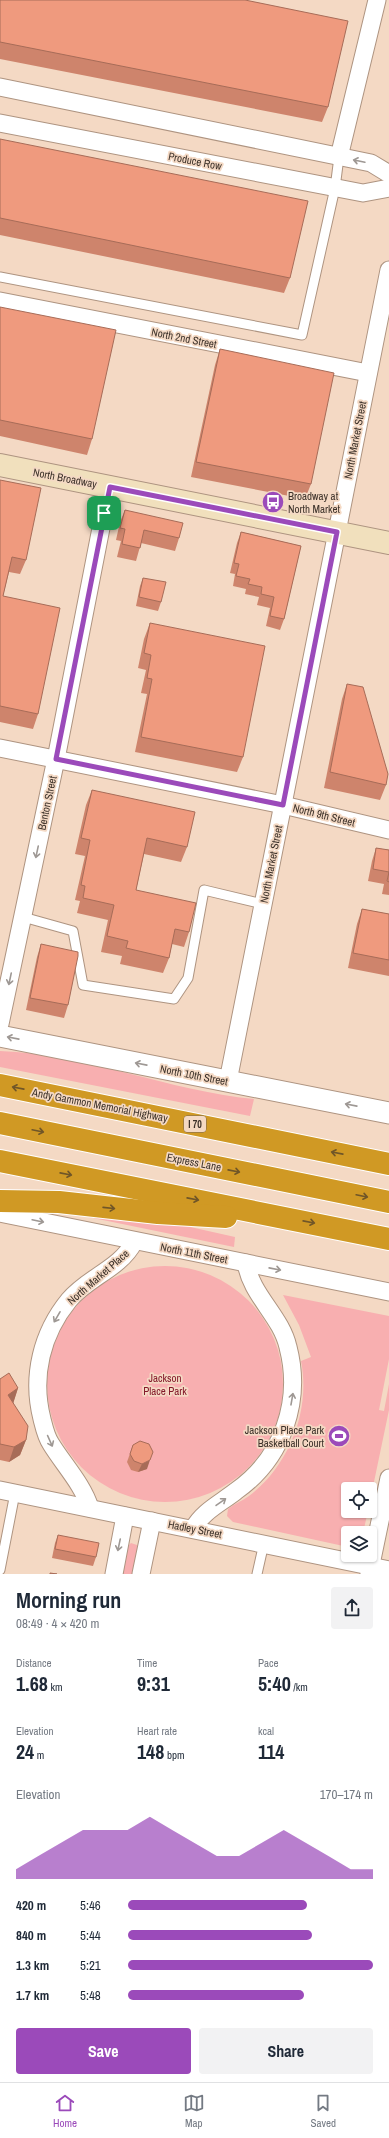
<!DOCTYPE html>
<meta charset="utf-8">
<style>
body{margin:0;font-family:"Archivo Narrow",sans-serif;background:#f2f2f3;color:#1f2937;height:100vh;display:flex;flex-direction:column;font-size:15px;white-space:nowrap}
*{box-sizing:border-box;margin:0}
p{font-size:13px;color:#747a83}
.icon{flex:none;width:22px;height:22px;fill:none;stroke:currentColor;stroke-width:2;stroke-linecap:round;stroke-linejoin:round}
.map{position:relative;height:1574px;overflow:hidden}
.details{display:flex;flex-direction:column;background:#fff;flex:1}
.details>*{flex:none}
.controls{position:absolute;left:341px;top:1482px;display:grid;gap:8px}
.controls a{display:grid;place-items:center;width:36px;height:36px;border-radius:4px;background:#fff;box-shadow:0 1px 3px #0004;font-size:20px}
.pin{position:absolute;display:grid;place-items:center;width:34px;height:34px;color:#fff;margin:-17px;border-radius:8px;box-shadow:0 2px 6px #0006}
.round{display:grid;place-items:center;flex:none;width:42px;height:42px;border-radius:4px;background:#f2f2f3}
.headline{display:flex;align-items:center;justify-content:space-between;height:68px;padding:0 16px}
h1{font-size:22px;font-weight:800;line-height:30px}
.stats{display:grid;grid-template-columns:repeat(3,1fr);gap:6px;height:68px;padding:4px 16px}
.stats div{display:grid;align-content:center}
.stats b{font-size:20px;font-weight:800}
.stats small{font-size:11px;font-weight:400}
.stats p{font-size:11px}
.chart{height:112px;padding:8px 16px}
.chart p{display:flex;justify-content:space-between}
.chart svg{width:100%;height:72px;margin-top:4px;fill:#9b4aba;opacity:.7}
.primary-button{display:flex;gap:8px;margin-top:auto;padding:8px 16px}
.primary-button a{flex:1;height:46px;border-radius:4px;background:#9b4aba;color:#fff;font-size:16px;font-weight:800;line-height:46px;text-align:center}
.primary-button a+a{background:#f2f2f3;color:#1f2937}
ul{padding:0 16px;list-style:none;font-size:13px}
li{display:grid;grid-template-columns:64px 48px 1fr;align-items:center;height:30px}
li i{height:10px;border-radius:5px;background:#9b4aba}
.dock{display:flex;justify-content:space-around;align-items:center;height:56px;border-top:1px solid #e0e1e3;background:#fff;font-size:11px;color:#747a83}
.dock a{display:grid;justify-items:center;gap:2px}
.dock .selected{color:#9b4aba}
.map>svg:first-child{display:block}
.green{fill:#f8afb0}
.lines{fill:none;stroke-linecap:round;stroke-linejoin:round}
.service-casing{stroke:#ae9481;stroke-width:11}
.minor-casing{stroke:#ae9481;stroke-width:19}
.tertiary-casing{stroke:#ae9481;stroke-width:23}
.secondary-casing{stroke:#ae9481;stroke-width:24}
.motorway-casing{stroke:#fff;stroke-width:24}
.service{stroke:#fff;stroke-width:9}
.minor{stroke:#fff;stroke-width:17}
.tertiary{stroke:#fff;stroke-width:21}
.secondary{stroke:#f1e0bd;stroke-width:22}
.motorway{stroke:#d09924;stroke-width:22}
.wall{fill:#ce846c}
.shaded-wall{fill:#a76c58}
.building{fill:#ef9a7e;stroke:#a76c58}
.oneway{stroke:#9e9894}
.oneway2{stroke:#705628}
.route-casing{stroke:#fff;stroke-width:8}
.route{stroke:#9b4aba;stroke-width:5}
.labels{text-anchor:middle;stroke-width:3.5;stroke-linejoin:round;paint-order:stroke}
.shield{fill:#f4d9c4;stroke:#746458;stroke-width:1}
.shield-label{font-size:10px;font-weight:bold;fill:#3d322a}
.street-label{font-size:11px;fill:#3d322a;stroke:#f4d9c4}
.poi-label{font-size:11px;fill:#3d322a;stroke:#f4d9c4;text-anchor:start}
.park-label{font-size:11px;fill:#83192a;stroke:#f4d9c4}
</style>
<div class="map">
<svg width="389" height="1574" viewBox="0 0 389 1574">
<rect width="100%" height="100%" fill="#f4d9c4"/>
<g class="green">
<path d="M0,1051c86,3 169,40 254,48l-4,17 -250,-49z"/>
<polygon points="59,1211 159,1220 235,1237 234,1247"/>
<circle cx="165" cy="1384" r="118"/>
<path d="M283,1295l106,21v43l-10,51 5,1 5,-27v26l-19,91v-12h-22v22h20l-5,22h-15v14l-115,-25 -6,-6 1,-7c6,-5 14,-8 21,-13 40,-30 62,-86 52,-135l10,-4 -12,-32z"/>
<polygon points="131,1543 137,1545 138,1548 133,1574 123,1574 128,1546"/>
</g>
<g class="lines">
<g class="service-casing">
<g id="service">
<polyline points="0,277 302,335 335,188 339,157"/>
<polyline points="23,917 73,931 83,985 174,999 188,978 204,890 263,904"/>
<polyline points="0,1570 15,1493"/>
<polyline points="257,1574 264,1543"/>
</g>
</g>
<g class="minor-casing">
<g id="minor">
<polyline points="0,87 371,163 389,174"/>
<polyline points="0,123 363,193 389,188"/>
<polyline points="339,157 377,0"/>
<polyline points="0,301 368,373"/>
<polyline points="0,748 283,805 389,830"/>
<polyline points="0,1024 56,759 109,487"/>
<polyline points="228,1081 389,270"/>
<polyline points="0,1213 389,1292"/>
<polyline points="0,1490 389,1570"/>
<path d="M90,1508c-7,-23 -26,-43 -39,-64 -5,-7 -7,-17 -9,-25 -11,-43 0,-86 27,-119 19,-23 51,-31 65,-58"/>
<path d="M193,1529c10,-18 28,-26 43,-38 47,-33 66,-90 52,-144 -7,-31 -37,-52 -42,-84"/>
<polyline points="114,1574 125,1516"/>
<polyline points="141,1574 152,1521"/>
<polyline points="369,1574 389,1478"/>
</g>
</g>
<g class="tertiary-casing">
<polyline id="tertiary" points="0,1036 389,1113"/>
</g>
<g class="secondary-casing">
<polyline id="secondary" points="0,465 389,543"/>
</g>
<g class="motorway-casing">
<g id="motorway">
<polyline points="0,1085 389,1164"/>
<polyline points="0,1123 389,1202"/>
<polyline points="0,1161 389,1239"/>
<polyline points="0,1201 59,1202 158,1213 226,1217"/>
</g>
</g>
<use href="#service" class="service"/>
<use href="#minor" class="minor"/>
<use href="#tertiary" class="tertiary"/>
<use href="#secondary" class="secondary"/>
<use href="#motorway" class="motorway"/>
</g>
<g class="wall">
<polygon points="0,0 328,107 322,122 0,59"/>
<polygon points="0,139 290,278 284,293 0,235"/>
<polygon points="0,307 92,439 87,455 0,436"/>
<polygon points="220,349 311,484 305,499 191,477 215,365"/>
<polygon points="0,480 26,560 20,574 9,572 3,596 38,714 33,729 0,722"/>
<polygon points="125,510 179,538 175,551 141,543 136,561 117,557 121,541 116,540 120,522"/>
<polygon points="241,532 301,546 284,619 280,630 266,626 270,608 257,605 259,597 245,594 246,589 233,586 235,574 230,573 237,543"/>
<polygon points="143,578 161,602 158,611 136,606 140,586"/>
<polygon points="150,623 243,757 237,772 135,752 147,694 141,693 146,670 138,668 144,639"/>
<polygon points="347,684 386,785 380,800 324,788 342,699"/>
<polygon points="92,790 187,847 181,862 144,854 136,890 189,932 184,947 172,944 169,958 163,973 120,964 122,956 101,952 108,920 77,913 80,901 75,900 85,856 75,854 86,805"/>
<polygon points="376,848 389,850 389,895 382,894 384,884 368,881 372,861"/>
<polygon points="362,909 389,914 389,976 348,968 357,924"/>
<polygon points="41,944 68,1005 64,1018 26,1010 37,957"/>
<polygon points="0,1379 18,1388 13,1403 26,1440 20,1455 9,1462 0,1460"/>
<polygon points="133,1445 147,1469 138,1472 131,1470 127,1462"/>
<polygon points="58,1535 96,1557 93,1566 52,1558 55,1543"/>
</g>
<g class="shaded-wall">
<polygon points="18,1388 13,1404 8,1395"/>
<polygon points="26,1440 20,1455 9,1462 14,1447"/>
<polygon points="150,1460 147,1469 138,1472 142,1464"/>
</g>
<g class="building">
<polygon points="0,0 245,0 348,21 328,107 0,42"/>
<polygon points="0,139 308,201 290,278 0,218"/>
<polygon points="0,307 116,330 92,439 0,420"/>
<polygon points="220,349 334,373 311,484 196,462"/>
<polygon points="0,480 41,488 26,560 12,557 3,596 60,608 38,714 0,706"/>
<polygon points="125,510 183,523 179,538 144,530 140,548 122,544 125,529 120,528"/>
<polygon points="241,532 301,546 284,619 270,616 274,597 261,594 262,587 248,584 250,579 236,576 239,564 234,563"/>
<polygon points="143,578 166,582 161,602 139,597"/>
<polygon points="150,623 265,646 243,757 141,737 152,679 147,678 151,655 144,653"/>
<polygon points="347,684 363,687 388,774 386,785 330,772"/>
<polygon points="92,790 195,812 187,847 147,838 136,890 196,903 189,932 175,929 169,958 126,948 128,941 107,936 114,905 83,898 85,886 81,885 90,840 81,838"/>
<polygon points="376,848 389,850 389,882 387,881 389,872 373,869"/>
<polygon points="362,909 389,914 389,960 353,953"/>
<polygon points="41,944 78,952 78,956 68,1005 30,998"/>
<polygon points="9,1373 18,1388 8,1395 28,1426 26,1440 14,1447 0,1444 0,1379"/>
<polygon points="140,1441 149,1444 153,1452 150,1460 142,1464 134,1461 130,1454 133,1445"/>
<polygon points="58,1535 99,1543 96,1557 55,1549"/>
<polygon points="50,1573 57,1574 50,1574"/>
</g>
<defs><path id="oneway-shaft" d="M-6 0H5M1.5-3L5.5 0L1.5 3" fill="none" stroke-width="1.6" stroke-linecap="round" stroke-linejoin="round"/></defs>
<g class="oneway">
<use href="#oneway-shaft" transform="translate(359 161) rotate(-168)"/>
<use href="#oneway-shaft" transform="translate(37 852) rotate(102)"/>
<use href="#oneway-shaft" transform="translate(10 979) rotate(102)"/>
<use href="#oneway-shaft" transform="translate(13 1038) rotate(-169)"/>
<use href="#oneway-shaft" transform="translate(141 1064) rotate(-169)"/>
<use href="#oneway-shaft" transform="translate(351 1105) rotate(-169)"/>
<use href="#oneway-shaft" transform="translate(38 1221) rotate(12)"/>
<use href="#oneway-shaft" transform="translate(275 1269) rotate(11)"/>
<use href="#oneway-shaft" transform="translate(57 1317) rotate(120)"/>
<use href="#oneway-shaft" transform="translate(292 1399) rotate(-80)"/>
<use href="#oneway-shaft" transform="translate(50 1441) rotate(66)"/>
<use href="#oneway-shaft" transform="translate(221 1502) rotate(-35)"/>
<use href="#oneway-shaft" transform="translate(119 1545) rotate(102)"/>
</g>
<g class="oneway2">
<use href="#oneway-shaft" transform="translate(18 1088) rotate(-169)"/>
<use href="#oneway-shaft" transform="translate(38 1131) rotate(12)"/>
<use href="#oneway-shaft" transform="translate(337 1153) rotate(-169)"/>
<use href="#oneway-shaft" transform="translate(234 1171) rotate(11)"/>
<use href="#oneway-shaft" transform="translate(66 1174) rotate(11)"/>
<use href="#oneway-shaft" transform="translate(362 1196) rotate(12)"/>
<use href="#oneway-shaft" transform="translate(193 1199) rotate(11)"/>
<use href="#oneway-shaft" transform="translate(109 1208) rotate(6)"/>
<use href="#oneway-shaft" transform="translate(309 1222) rotate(11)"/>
</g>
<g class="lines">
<g class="route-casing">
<polygon id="route" points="110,487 337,532 283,805 56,759"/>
</g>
<use href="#route" class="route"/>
</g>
<defs>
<g id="bus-disc" transform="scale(1.15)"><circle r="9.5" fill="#9b4aba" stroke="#f4d9c4"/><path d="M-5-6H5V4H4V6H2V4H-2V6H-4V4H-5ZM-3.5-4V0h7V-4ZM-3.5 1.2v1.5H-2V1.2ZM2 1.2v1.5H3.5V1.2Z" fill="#fff"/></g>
<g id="stadium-disc" transform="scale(1.15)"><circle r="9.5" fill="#9b4aba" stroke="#f4d9c4"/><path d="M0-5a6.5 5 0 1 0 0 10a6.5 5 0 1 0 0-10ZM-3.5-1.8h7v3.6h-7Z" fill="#fff"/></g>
</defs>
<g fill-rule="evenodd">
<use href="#bus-disc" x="273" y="502"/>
<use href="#stadium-disc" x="339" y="1436"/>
</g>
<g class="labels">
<rect class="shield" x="184" y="1116" width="22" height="16" rx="3"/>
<g class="shield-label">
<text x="195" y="1128">I 70</text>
</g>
<g class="street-label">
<text transform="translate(195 161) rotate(11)" y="4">Produce Row</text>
<text transform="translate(184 338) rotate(11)" y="4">North 2nd Street</text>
<text transform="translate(355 440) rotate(-79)" y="4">North Market Street</text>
<text transform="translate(65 478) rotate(11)" y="4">North Broadway</text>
<text transform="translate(47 803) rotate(-78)" y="4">Benton Street</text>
<text transform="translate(324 815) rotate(14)" y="4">North 9th Street</text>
<text transform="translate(271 864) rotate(-79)" y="4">North Market Street</text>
<text transform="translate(194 1075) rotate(11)" y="4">North 10th Street</text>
<text transform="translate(100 1105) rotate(11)" y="4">Andy Gammon Memorial Highway</text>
<text transform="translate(194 1162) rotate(11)" y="4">Express Lane</text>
<text transform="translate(194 1253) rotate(11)" y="4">North 11th Street</text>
<text transform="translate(98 1277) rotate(-41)" y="4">North Market Place</text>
<text transform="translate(195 1529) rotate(11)" y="4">Hadley Street</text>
</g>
<g class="poi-label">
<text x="288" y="500">Broadway at<tspan x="288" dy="13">North Market</tspan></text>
<text x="324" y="1434" text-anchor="end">Jackson Place Park<tspan x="324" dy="13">Basketball Court</tspan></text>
</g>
<g class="park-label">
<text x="165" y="1382">Jackson<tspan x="165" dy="13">Place Park</tspan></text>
</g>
</g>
</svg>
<div class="controls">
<a><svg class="icon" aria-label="locate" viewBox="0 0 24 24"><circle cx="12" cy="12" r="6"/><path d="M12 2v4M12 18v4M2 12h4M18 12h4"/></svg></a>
<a><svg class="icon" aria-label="layers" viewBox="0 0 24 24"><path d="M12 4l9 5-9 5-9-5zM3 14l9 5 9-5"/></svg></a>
</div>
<div class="pin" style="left:104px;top:513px;background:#1e9e55"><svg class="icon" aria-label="arrive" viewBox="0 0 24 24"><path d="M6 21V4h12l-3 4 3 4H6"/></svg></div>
</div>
<section class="details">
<div class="headline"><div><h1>Morning run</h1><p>08:49 · 4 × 420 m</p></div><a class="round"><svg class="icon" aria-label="share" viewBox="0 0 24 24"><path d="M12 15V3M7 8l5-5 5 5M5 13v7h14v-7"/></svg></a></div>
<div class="stats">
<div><p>Distance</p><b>1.68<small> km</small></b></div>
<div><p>Time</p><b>9:31</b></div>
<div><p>Pace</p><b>5:40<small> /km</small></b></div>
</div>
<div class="stats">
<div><p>Elevation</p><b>24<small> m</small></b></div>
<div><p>Heart rate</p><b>148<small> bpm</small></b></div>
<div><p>kcal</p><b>114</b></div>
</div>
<div class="chart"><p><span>Elevation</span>170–174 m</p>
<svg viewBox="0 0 160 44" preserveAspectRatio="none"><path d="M0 44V38L10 30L20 22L30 14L40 14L50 14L60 6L70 14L80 22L90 30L100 30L110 22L120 14L130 22L140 30L150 38L160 38V44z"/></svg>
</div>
<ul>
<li><b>420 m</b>5:46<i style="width:73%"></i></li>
<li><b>840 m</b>5:44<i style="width:75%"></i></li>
<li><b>1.3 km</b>5:21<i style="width:100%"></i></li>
<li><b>1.7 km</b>5:48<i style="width:72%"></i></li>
</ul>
<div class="primary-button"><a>Save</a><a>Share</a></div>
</section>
<nav class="dock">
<a class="selected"><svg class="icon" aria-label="home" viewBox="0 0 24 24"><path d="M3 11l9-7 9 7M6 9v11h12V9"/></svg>Home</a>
<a><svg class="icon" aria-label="map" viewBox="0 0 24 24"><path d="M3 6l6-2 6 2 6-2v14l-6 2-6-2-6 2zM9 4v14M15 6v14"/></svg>Map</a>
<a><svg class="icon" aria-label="saved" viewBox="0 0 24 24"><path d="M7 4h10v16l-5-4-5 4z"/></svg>Saved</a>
</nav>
